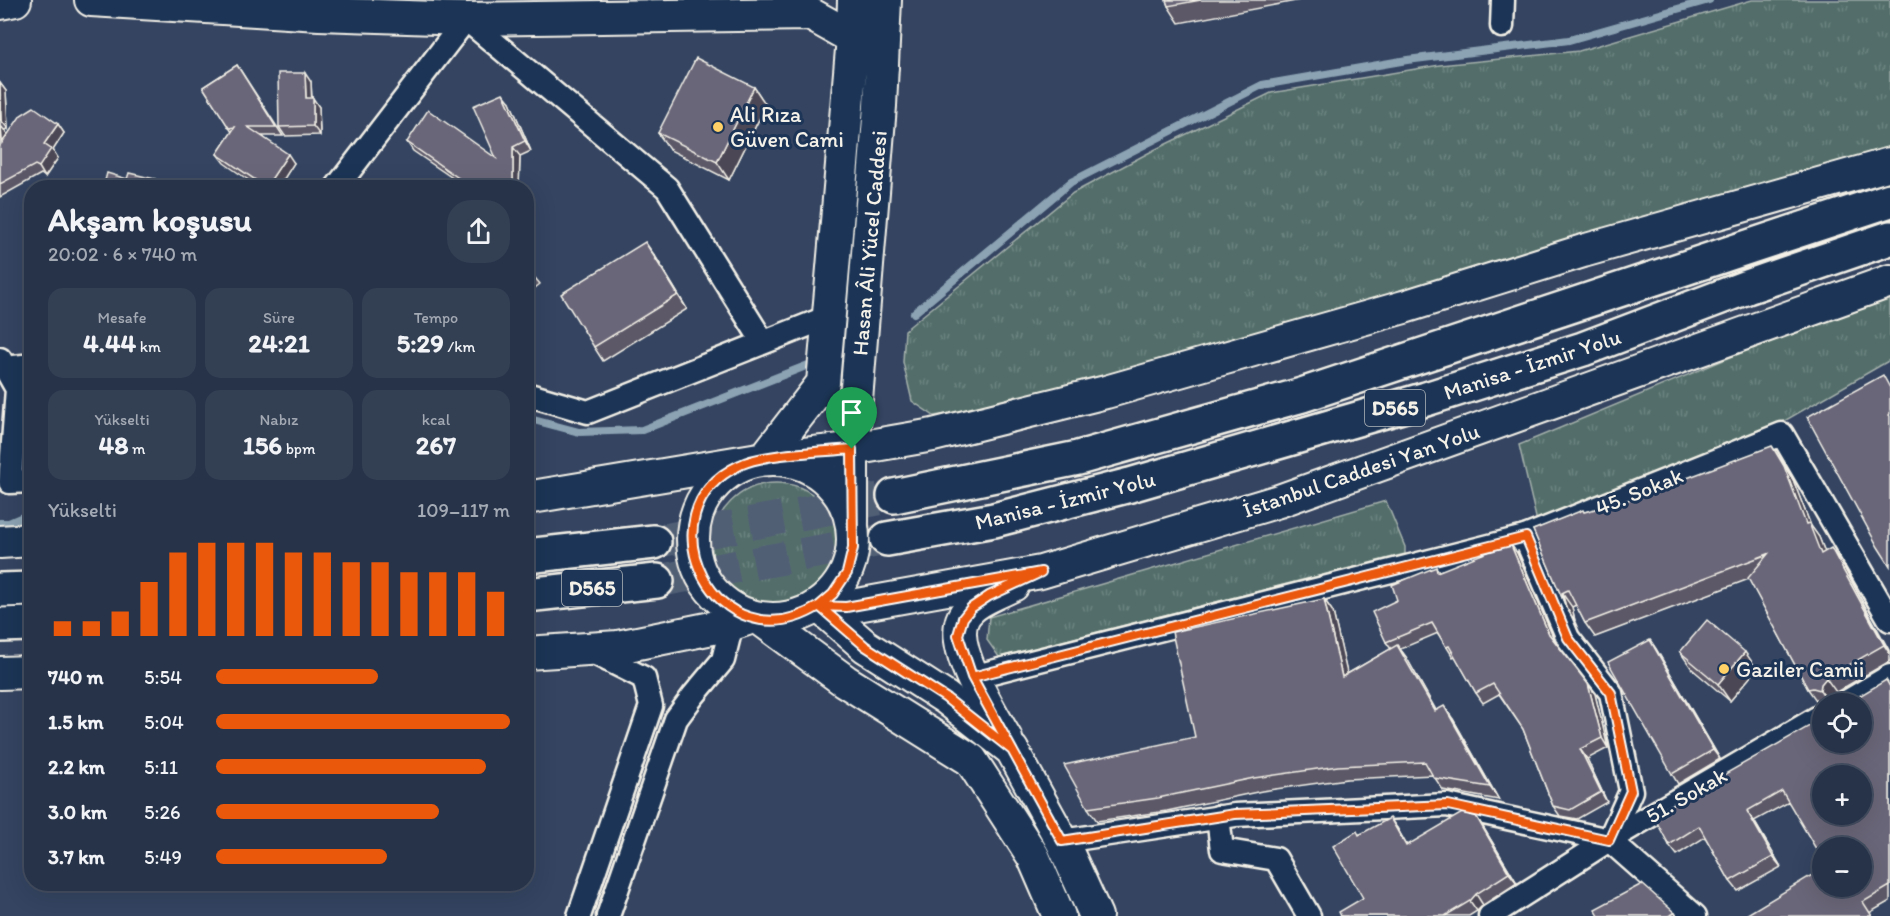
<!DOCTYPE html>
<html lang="tr">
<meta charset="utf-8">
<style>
body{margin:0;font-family:Itim,sans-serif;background:#333f53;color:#f1f3f6;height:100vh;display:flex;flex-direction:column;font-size:22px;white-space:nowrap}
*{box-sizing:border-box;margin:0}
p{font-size:20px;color:#a4aab4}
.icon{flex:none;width:33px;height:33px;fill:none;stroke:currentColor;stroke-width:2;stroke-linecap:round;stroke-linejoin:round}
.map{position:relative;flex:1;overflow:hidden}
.panel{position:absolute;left:24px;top:180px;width:510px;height:711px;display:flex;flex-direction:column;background:#273349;border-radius:24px;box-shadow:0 6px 24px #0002,0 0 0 2px #434e61}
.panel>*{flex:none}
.controls{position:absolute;left:1812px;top:693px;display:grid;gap:12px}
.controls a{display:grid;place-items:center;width:60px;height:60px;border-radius:50%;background:#273349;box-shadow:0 6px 24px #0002,0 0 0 2px #434e61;font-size:30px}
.pin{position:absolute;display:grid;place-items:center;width:51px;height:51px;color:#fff;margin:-62px -26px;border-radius:50% 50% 50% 0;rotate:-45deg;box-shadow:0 0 6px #0007}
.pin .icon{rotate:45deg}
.round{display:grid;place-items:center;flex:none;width:63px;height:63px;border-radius:24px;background:#333f53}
.headline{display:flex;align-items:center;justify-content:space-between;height:102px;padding:0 24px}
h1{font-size:33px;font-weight:700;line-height:45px}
.figures{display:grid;grid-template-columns:repeat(3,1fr);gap:9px;height:102px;padding:6px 24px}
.figures div{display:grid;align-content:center;border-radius:15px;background:#333f53;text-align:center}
.figures b{font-size:26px;font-weight:700}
.figures small{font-size:16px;font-weight:400}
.figures p{font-size:16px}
.chart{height:168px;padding:12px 24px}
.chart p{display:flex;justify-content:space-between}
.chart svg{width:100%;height:108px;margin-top:6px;stroke:#ea580c;stroke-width:6}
ul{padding:0 24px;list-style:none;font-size:20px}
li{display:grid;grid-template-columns:96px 72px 1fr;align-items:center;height:45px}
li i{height:15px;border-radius:8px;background:#ea580c}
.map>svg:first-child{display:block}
.grass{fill:url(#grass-tufts);stroke:#a4b0aa;stroke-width:1.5}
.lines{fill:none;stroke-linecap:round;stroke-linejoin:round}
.stream{stroke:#8ca3b3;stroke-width:8}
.highway-tunnel{stroke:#515e75;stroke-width:33;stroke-dasharray:33 16;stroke-linecap:butt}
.street-casing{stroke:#f4f1e8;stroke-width:27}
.secondary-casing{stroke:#f4f1e8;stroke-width:36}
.highway-casing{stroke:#f4f1e8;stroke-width:38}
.street{stroke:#1d3557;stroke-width:22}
.secondary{stroke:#1d3557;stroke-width:32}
.highway{stroke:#1d3557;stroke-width:33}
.wall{fill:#5c5868;stroke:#f4f1e8;stroke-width:1.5}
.shaded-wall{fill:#4b4755;stroke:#f4f1e8;stroke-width:1.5}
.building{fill:#6b6679;stroke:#f4f1e8;stroke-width:1.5;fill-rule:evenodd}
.route-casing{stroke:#fff;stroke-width:12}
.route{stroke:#ea580c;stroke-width:8}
.poi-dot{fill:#ffd166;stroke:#1d3557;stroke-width:2}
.labels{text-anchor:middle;stroke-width:6;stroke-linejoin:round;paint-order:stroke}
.shield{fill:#1d3557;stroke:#b4b9bc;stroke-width:1.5}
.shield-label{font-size:21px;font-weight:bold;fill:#f4f1e8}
.poi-label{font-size:22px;fill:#f4f1e8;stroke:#1d3557;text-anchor:start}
.street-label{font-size:22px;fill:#f4f1e8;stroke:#1d3557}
</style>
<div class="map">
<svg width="1890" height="916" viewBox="0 0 1890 916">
<defs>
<pattern id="grass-tufts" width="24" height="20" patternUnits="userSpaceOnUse" patternTransform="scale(1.5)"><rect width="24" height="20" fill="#536e6b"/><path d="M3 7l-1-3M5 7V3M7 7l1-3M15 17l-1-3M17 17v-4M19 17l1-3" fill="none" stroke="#6c8380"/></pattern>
</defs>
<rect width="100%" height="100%" fill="#344461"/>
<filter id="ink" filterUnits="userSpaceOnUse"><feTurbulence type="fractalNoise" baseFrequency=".0167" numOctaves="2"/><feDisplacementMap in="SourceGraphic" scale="12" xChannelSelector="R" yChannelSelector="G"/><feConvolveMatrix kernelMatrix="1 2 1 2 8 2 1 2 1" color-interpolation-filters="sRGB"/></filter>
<g filter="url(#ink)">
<g class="grass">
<polygon points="1752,0 1890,0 1890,153 1151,366 977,409 934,416 912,401 903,362 905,330 1073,193 1154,150 1271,93 1440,65 1579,51"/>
<polygon points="1890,291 1890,360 1760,435 1537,522 1519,445"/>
<circle cx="776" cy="547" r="64"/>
<polygon points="1386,501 1405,547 1405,554 999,657 987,640 989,617"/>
</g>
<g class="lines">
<g class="stream">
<polyline points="914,313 1071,182 1262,85 1407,60 1569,40 1709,0"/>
<polyline points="526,418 579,432 642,430 811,364"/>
<polyline points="0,523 9,523 32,513"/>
</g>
<g class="highway-tunnel">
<polyline points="654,542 894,496"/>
<polyline points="657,581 887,539"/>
</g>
<g class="street-casing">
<g id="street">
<polyline points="1502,26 1503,0"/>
<polyline points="336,188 466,19 667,188 763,342"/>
<polyline points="0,359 17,389 10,482 32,481"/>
<polyline points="5,368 32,365"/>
<polyline points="526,394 588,412 828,317"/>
<polyline points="1525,537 1568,638 1611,693 1631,791 1609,840"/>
<polyline points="972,677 1525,537 1782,434 1890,620"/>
<polyline points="1843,704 1890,676"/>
<polyline points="1218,817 1222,850 1276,859 1309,916"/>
<polyline points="1062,841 1235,815 1447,805 1609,840 1695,916"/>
<polyline points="579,916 651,706 644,678 588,650"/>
<polyline points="608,916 676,719 693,696 723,660 732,624"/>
<polyline points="1490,916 1609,840 1822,715"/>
</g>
</g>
<g class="secondary-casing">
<g id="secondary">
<polyline points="91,0 319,14 466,19 810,14 853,38 882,66"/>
<polyline points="0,3 15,0"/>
<polyline points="765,458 823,383 853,38 854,0"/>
<circle cx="773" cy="539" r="80"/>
<polyline points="526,498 765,458 852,449 933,435 1106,392 1404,307 1583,251 1890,164"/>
<polyline points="852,522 852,449 880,106 885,0"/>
<polyline points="0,542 32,540"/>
<polyline points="819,606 846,607 1041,572 1279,501 1890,281"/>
<polyline points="819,606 865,646 946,698 1012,750 1062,841 1096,916"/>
<polyline points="762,620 845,681 971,760 1033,856 1059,916"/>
<polyline points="526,653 618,647 732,624 750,618"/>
<polyline points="0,673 32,672"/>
<path d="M1006,739c-15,-26 -57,-92 -43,-121 8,-17 34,-25 50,-33"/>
</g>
</g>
<g class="highway-casing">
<g id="highway">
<polyline points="894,496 1078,458 1302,395 1890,200"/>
<polyline points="887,539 994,520 1130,485 1426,399 1583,349 1747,287 1890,238"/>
<polyline points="526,556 654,542"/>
<polyline points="0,590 32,589"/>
<polyline points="526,595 657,581"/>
<polyline points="0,625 32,624"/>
</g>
</g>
<use href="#street" class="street"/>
<use href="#secondary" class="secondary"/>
<use href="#highway" class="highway"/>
</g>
<g class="wall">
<polygon points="1166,0 1301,0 1179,23 1168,6"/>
<polygon points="237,65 283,136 262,136 294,163 278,188 260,188 224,163 217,154 232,132 203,87"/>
<polygon points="311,82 312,98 319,107 320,135 285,136 279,127"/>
<polygon points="0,83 6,91 8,129 4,130 8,135 58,124 64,133 53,150 58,158 45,177 41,174 0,197"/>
<polygon points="754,87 766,105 729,180 670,150 658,133"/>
<polygon points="510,102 531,151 520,156 519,188 464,188 464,186 413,151 407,142 496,158"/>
<polygon points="655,256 687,309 603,361 594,347"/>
<polygon points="526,267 540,284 526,295"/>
<polygon points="1781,460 1793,480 1811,526 1819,537 1825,552 1841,562 1890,652 1890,661 1836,692 1831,698 1830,704 1822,702 1818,703 1808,689 1749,579 1595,637 1585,623 1576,605 1572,607 1575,621 1566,607 1533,530 1585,512"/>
<polygon points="1517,553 1555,642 1595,694 1608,748 1587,759 1607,802 1577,819 1560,816 1553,806 1523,729 1499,694 1483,703 1476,693 1455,656 1453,657 1438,633 1400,649 1406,657 1436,711 1453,719 1499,800 1443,790 1433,775 1347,779 1262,791 1167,811 1097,821 1088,808 1195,737 1324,599 1333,612 1347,674 1391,649 1386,642 1397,600 1436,567 1439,571"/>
<polygon points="1650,640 1656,649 1720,759 1678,784 1672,774"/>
<polygon points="1680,652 1757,669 1730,701 1692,669"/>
<polygon points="1886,680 1890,686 1890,901 1871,912 1744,916 1862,886 1789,802 1754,821 1781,867 1738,891 1730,881 1705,837 1677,855 1669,845 1822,742"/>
<polygon points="1476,816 1483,827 1517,883 1483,905 1477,911 1469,916 1341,916 1363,898 1360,834 1397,828 1407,846"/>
<polygon points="1675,913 1677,916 1599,916"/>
</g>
<g class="shaded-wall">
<polygon points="305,73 311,82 312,107 306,98"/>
<polygon points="0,83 6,91 8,129 1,120"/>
<polygon points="754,87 766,105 729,180 717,162"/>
<polygon points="503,93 510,102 531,151 525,141"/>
<polygon points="313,98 319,107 320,135 313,126"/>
<polygon points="58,124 64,133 53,150 58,158 45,177 39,167 44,144"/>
<polygon points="1,126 8,135 2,143"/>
<polygon points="513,147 520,156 519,188 513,188"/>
<polygon points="288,154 294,163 278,188 266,188 266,187"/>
<polygon points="155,179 160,188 152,188"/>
<polygon points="645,242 655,256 687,309 678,295"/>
<polygon points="1772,446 1781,460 1793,480 1811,526 1819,537 1831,568 1821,554 1806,524"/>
<polygon points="1510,543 1517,553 1556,644 1549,634"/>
<polygon points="1831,548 1841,562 1890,654 1884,645"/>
<polygon points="1562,593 1572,607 1575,621 1566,607"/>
<polygon points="1324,599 1333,612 1351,690 1342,677"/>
<polygon points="1650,640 1656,649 1720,759 1713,750"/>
<polygon points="1397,645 1406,657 1444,724 1435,711"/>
<polygon points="1745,652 1757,669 1730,701 1718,684"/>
<polygon points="1826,678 1836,692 1831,698 1830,704 1820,690 1821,684"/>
<polygon points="1588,684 1595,694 1608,748 1602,738"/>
<polygon points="1444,706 1453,719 1499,800 1490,787"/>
<polygon points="1580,749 1587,759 1607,802 1601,792"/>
<polygon points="1747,811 1754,821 1781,867 1773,857"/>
<polygon points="1476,816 1483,827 1517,883 1509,873"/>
<polygon points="1390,818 1397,828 1413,856 1406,846"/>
<polygon points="1476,894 1483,905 1477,911 1470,901"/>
</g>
<g class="building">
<polygon points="1166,0 1201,0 1168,6"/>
<polygon points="696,58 754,87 717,162 658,133"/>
<polygon points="237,65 276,127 248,127 288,154 266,187 217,154 235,127 229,128 203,87"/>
<polygon points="278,73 305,73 306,98 313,98 313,126 279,127"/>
<polygon points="503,93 525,141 513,147 513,188 464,188 464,182 407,142 428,110 496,158 473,106"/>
<polygon points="0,99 1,120 0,120"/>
<polygon points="34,107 58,124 44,144 51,149 39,167 35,165 0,184 0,127 1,126 2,143 21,115"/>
<polygon points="107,173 127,179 129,173 155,179 152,188 103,188"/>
<polygon points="645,242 678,295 594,347 561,294"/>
<polygon points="526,267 533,275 526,281"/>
<polygon points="1883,375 1890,388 1890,414 1889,415 1890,416 1890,566 1878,547 1807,417"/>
<polygon points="1772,446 1784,466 1806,524 1809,523 1821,554 1831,548 1884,645 1826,678 1821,684 1820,690 1813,688 1808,689 1748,578 1768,554 1585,623 1568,590 1562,593 1566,607 1533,530 1583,510 1584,512 1664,490 1663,487"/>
<polygon points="1510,543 1549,634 1588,684 1602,738 1580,749 1601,792 1570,810 1553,806 1523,729 1493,684 1476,693 1449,646 1446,647 1432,623 1386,642 1372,612 1397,600 1392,585 1436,567 1437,572"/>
<polygon points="1324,599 1342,677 1397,645 1435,711 1444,706 1490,787 1434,778 1425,762 1338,766 1254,778 1158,798 1088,808 1064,765 1195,737 1172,632"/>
<polygon points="1707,620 1745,652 1718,684 1680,652"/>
<polygon points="1650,640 1713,750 1672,774 1608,662"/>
<path d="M1886,680l4,7v199l-27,16 9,14h-128l78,-47v17h40v-38h-40v11l-40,-68 -35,20 26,46 -43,24 -31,-55 -30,19 -16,-30 167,-95 2,1v21h40v-38h-16zM1822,776h40v38h-40z"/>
<polygon points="1462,813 1476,816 1509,873 1476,894 1470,901 1445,916 1341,916 1339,912 1363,898 1333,846 1357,831 1359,835 1390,818 1406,846"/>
<polygon points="1642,884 1675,913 1668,916 1599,916 1595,909"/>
</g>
</g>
<g class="lines" filter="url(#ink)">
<g class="route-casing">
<path id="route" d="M852,449c-28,3 -88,4 -112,16 -102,47 -23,204 79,141l46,40 81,52 66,52 -40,-73 554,-140 42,101 43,55 20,98 -22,49 -161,-35 -213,9 -173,27 -90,-164 -14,-42 5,-17 8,-10 18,-12 52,-24 -195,35 -27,-1 14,-12 14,-21 6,-25 -1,-99"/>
</g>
<use href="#route" class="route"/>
</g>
<g class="poi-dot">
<circle cx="718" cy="127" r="6"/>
<circle cx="1724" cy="669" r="6"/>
</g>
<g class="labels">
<g class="shield">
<rect x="1365" y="390" width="60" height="36" rx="4.5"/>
<rect x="562" y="570" width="60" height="36" rx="4.5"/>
</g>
<g class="shield-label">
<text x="1395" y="415">D565</text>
<text x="592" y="595">D565</text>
</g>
<g class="poi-label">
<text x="730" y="122">Ali Rıza<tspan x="730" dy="25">Güven Cami</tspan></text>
<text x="1736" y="677">Gaziler Camii</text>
</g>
<g class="street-label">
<text transform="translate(869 243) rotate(-85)" y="8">Hasan Âli Yücel Caddesi</text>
<text transform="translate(1532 364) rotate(-18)" y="8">Manisa - İzmir Yolu</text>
<text transform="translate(1361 470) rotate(-19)" y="8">İstanbul Caddesi Yan Yolu</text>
<text transform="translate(1639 491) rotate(-22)" y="8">45. Sokak</text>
<text transform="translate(1065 500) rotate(-14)" y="8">Manisa - İzmir Yolu</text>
<text transform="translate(1686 795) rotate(-30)" y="8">51. Sokak</text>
</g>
</g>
</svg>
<div class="controls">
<a><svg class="icon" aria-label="locate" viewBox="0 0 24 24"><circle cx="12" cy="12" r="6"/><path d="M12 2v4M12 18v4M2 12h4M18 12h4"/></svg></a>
<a>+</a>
<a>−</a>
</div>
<div class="pin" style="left:852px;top:449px;background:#1e9e55"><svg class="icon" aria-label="arrive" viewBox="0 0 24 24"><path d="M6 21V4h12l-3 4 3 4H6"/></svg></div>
<section class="panel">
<div class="headline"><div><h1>Akşam koşusu</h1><p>20:02 · 6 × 740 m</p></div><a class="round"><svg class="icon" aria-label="share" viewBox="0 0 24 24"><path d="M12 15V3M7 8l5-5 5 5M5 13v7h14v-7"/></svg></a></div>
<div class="figures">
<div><p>Mesafe</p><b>4.44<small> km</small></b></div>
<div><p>Süre</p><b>24:21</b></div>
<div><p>Tempo</p><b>5:29<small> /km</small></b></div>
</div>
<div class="figures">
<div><p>Yükselti</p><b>48<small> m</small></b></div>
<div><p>Nabız</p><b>156<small> bpm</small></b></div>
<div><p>kcal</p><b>267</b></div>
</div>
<div class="chart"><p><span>Yükselti</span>109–117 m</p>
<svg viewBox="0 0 160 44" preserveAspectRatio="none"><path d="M5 44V38M15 44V38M25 44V34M35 44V22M45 44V10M55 44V6M65 44V6M75 44V6M85 44V10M95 44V10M105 44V14M115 44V14M125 44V18M135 44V18M145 44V18M155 44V26"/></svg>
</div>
<ul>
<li><b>740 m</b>5:54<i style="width:55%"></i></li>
<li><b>1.5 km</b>5:04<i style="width:100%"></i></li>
<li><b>2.2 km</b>5:11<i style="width:92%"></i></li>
<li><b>3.0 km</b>5:26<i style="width:76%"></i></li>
<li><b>3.7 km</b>5:49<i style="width:58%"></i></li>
</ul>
</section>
</div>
